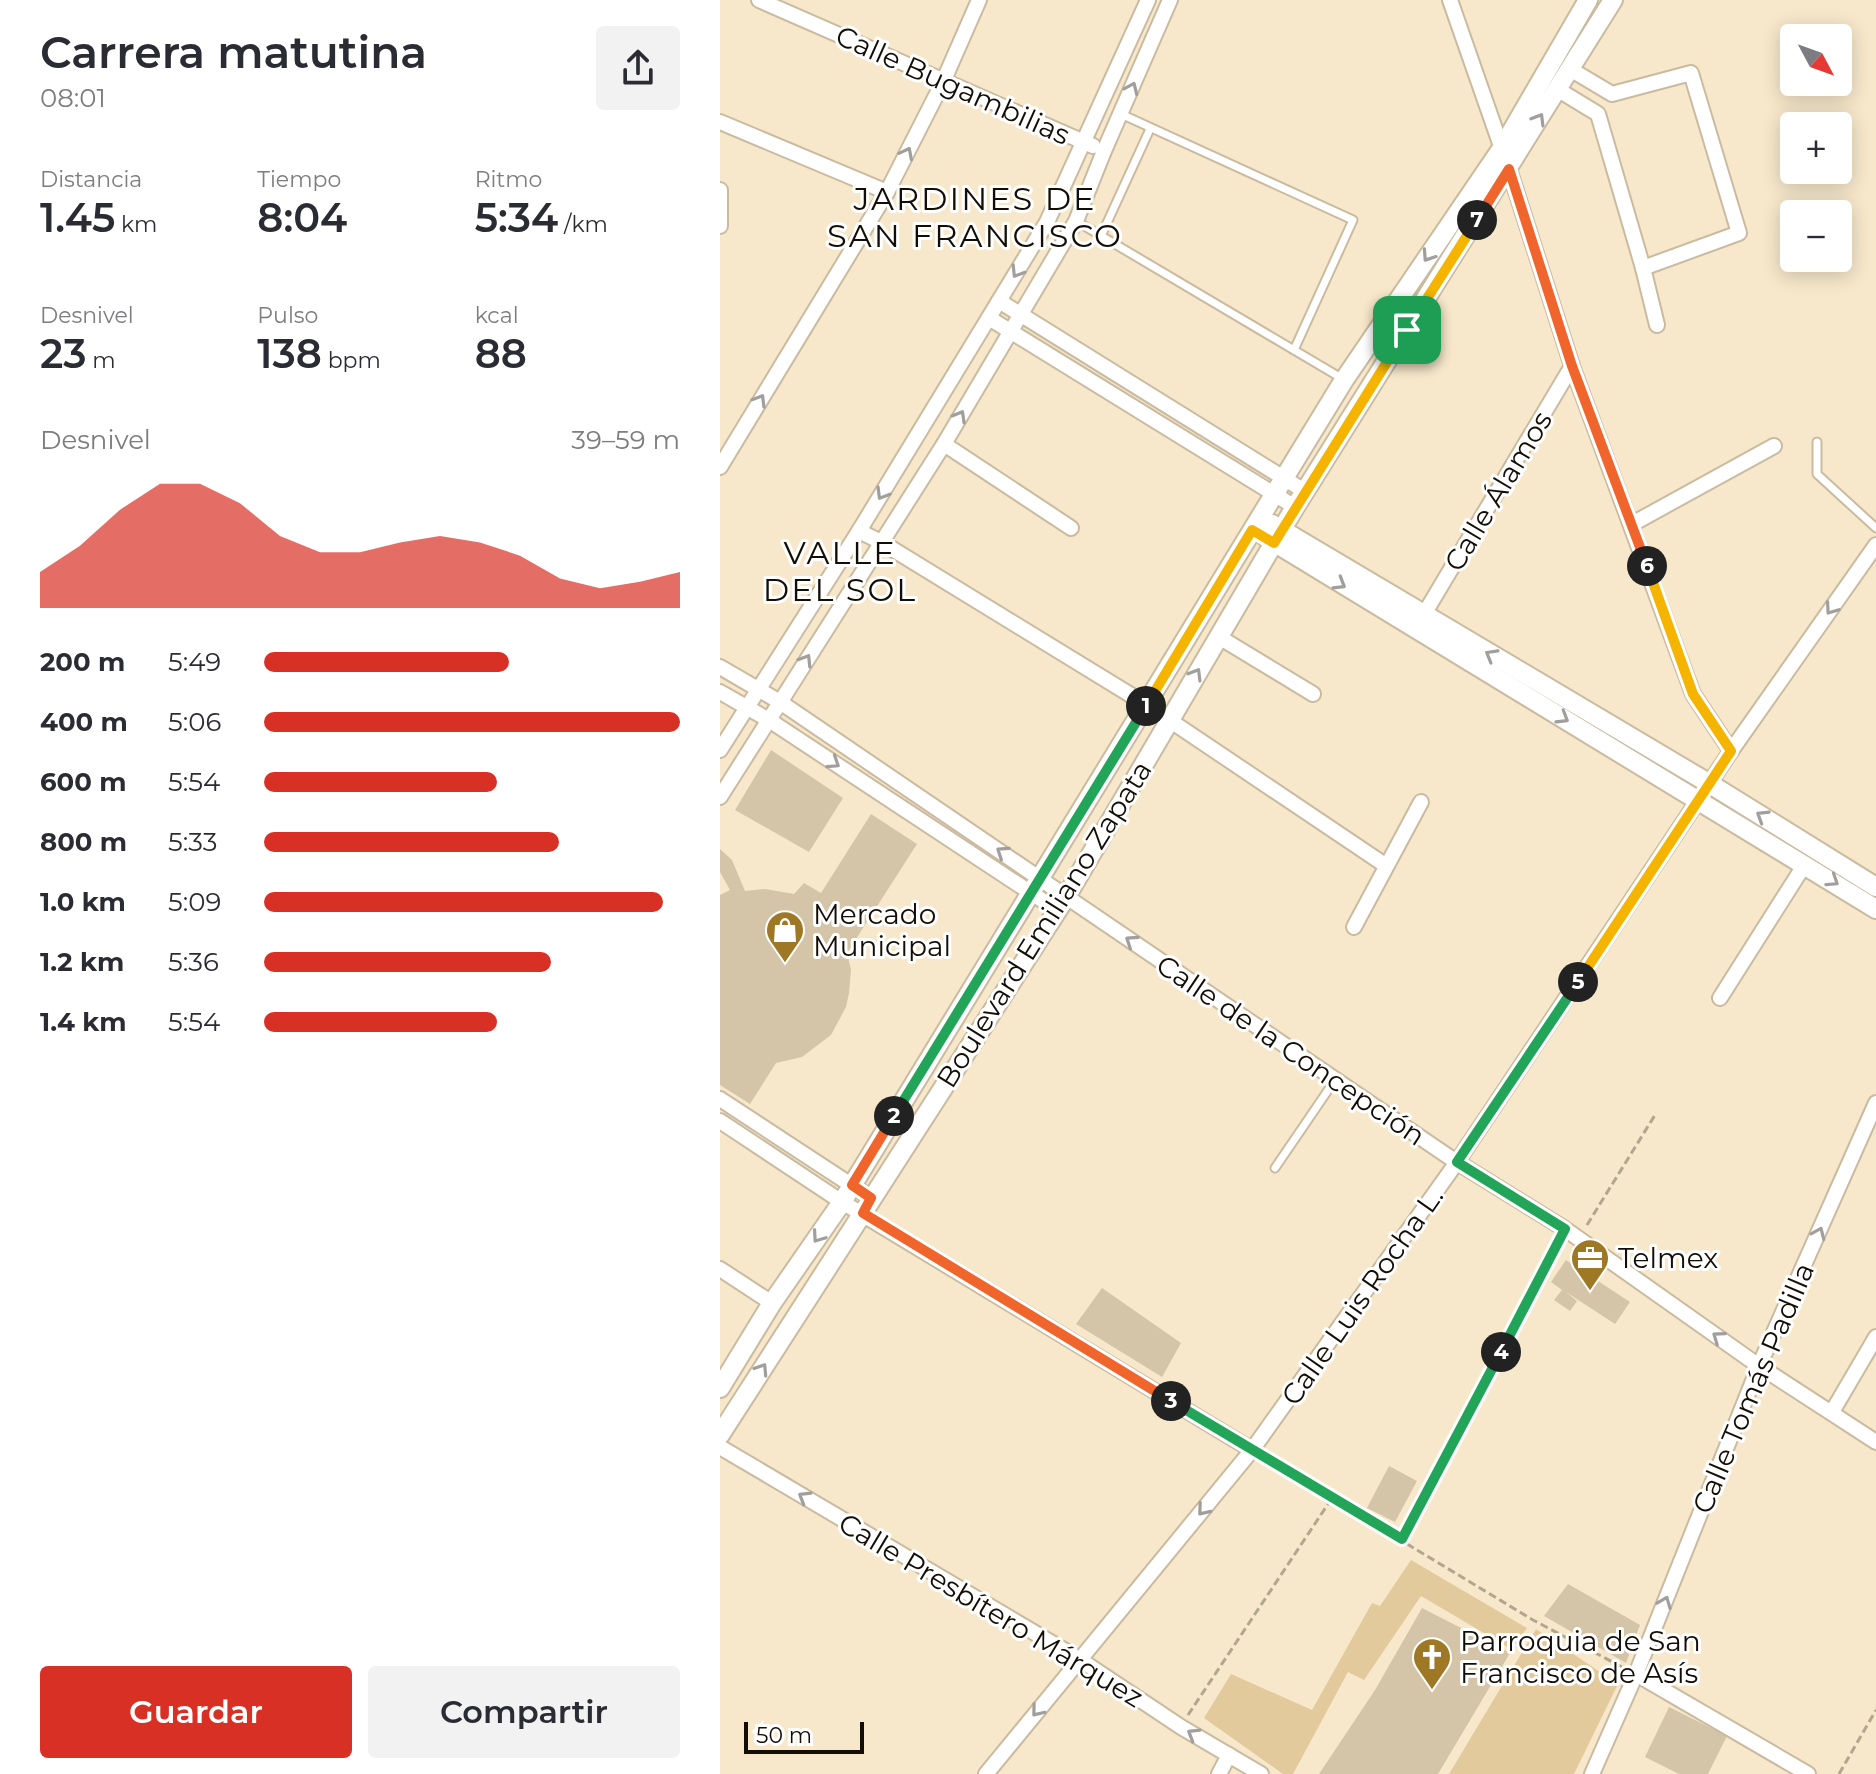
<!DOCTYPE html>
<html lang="es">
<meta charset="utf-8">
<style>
body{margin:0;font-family:Montserrat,sans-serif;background:#f2f2f3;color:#2b2b33;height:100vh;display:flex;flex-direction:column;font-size:30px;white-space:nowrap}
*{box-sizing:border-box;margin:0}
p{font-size:26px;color:#7c7c81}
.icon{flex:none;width:44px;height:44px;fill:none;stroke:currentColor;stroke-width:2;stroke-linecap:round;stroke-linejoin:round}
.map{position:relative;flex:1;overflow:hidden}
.details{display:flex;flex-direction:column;background:#fff;width:720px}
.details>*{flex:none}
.needle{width:52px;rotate:131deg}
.controls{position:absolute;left:1060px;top:24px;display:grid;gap:16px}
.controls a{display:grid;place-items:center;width:72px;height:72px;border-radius:8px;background:#fff;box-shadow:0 4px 20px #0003;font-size:40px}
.scale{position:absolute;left:24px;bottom:20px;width:120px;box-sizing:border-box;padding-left:8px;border:4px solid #130e05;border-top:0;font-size:22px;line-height:28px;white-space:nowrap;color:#130e05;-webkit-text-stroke:6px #fff;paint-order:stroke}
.pin{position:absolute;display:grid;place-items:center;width:68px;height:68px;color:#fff;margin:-34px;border-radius:16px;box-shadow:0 4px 12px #0006}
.km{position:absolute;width:40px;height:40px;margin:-20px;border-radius:50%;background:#222;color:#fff;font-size:22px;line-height:40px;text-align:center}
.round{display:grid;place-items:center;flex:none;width:84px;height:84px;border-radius:8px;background:#f2f2f3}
.head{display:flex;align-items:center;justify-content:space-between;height:136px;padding:0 40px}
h1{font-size:44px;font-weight:600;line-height:60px}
.figures{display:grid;grid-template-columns:repeat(3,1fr);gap:12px;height:136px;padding:8px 40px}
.figures div{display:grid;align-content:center}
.figures b{font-size:40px;font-weight:600}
.figures small{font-size:22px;font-weight:400}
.figures p{font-size:22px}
.chart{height:224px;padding:16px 40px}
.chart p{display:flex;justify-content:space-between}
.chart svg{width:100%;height:144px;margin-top:8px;fill:#d93025;opacity:.7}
.cta{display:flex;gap:16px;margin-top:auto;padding:16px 40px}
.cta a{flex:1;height:92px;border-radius:8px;background:#d93025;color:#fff;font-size:32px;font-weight:600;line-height:92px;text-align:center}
.cta a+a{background:#f2f2f3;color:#2b2b33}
ul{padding:0 40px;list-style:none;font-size:26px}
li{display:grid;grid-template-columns:128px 96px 1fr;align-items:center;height:60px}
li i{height:20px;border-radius:10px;background:#d93025}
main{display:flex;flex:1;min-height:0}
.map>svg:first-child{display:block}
.green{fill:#e2ca9d}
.building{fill:#d4c5a9}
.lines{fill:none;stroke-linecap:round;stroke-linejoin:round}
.lane-casing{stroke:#cabba0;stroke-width:11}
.street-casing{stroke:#cabba0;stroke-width:18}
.secondary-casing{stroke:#cabba0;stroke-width:22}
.path{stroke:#b2a68f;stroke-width:3;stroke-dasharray:8 4;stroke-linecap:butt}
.lane{stroke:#fff;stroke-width:7}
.street{stroke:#fff;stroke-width:14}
.secondary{stroke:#fff;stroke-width:18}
.oneway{stroke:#a19f9b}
.split-1-casing{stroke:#fff;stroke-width:16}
.split-2-casing{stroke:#fff;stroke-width:16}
.split-3-casing{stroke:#fff;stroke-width:16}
.split-4-casing{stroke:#fff;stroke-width:16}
.split-5-casing{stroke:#fff;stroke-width:16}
.split-6-casing{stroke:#fff;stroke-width:16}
.split-7-casing{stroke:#fff;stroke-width:16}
.split-8-casing{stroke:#fff;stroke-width:16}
.split-1{stroke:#f5b400;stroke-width:10}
.split-2{stroke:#22a559;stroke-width:10}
.split-3{stroke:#f0652b;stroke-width:10}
.split-4{stroke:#22a559;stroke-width:10}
.split-5{stroke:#22a559;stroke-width:10}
.split-6{stroke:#f5b400;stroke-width:10}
.split-7{stroke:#f0652b;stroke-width:10}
.split-8{stroke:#f5b400;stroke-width:10}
.labels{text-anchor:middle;stroke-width:6;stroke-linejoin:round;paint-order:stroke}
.street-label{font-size:28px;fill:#130e05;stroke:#fff}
.poi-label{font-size:28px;fill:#130e05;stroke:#fff;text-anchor:start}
.quarter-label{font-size:32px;letter-spacing:2px;fill:#130e05;stroke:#fff}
</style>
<main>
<section class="details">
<div class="head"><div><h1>Carrera matutina</h1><p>08:01</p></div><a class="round"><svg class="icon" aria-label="share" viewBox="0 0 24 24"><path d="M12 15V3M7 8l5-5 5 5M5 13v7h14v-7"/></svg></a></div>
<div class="figures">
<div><p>Distancia</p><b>1.45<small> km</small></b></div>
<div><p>Tiempo</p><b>8:04</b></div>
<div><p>Ritmo</p><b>5:34<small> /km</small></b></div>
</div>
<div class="figures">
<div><p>Desnivel</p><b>23<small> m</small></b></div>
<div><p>Pulso</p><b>138<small> bpm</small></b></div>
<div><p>kcal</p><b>88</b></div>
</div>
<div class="chart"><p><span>Desnivel</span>39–59 m</p>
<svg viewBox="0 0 160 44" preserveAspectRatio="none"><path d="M0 44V33L10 25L20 14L30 6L40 6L50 12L60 22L70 27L80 27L90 24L100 22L110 24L120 28L130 35L140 38L150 36L160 33V44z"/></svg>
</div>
<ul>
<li><b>200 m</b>5:49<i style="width:59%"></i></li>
<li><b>400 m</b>5:06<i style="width:100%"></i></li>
<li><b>600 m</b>5:54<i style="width:56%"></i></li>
<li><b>800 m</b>5:33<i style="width:71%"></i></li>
<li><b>1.0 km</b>5:09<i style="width:96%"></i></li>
<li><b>1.2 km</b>5:36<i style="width:69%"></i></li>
<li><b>1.4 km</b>5:54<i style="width:56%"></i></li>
</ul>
<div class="cta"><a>Guardar</a><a>Compartir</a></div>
</section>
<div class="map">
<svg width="1156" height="1774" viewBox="0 0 1156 1774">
<rect width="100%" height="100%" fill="#f7e8cb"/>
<g class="green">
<polygon points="691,1560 807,1628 791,1649 701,1596 644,1680 628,1672 573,1774 563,1774 484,1718 511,1674 592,1710 652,1603 660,1606"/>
<polygon points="816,1629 898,1684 854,1774 729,1774"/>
</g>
<g class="building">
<polygon points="51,750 123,798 89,852 15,810"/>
<polygon points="151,814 197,844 127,953 131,970 129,993 126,1007 111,1035 82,1057 56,1063 30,1104 0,1085 0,895 10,890 0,872 0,849 12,860 25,891 45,889 74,894 84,883 101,893"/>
<polygon points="846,1260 910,1302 895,1324 846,1292 857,1301 850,1311 834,1300 842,1290 831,1282"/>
<polygon points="382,1288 461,1343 442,1377 356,1324"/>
<polygon points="669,1466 697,1481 675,1522 647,1508"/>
<polygon points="848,1584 920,1625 906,1663 824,1616"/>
<polygon points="702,1608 790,1653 718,1774 599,1774 655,1690"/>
<polygon points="949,1707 1007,1736 988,1774 959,1774 925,1757"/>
</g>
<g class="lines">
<g class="lane-casing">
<g id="lane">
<polyline points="401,114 633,220 574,350"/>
<polyline points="356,221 623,379"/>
<polyline points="381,236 430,129"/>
<polyline points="1097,442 1097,474 1156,528"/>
<polyline points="555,1168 615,1080"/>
</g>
</g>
<g class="street-casing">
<g id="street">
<polyline points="39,0 373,146"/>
<polyline points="730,0 789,169 852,366 973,694 1011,751"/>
<polyline points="850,69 892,94 971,73 1019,233 923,268"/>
<polyline points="837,89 878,114 923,268 937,325"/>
<polyline points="0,122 167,192"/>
<polyline points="0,190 0,226"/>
<polyline points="279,301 586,492"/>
<polyline points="269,318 575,507"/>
<polyline points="224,444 351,528"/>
<polyline points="0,467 167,192 223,82 259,0"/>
<polyline points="912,524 1054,446"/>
<polyline points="139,531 161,542 427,705 665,865"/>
<polyline points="703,616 852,366"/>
<polyline points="499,637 593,694"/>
<polyline points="0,667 60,702 732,1159 845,1229 1039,1366 1156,1442"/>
<polyline points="0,692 49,720 337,910"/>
<polyline points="0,750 139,531 327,222 428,0"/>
<polyline points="0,797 224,444 356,221 384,151 450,0"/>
<polyline points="634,927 701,802"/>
<polyline points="1000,998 1085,864"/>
<polyline points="0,1099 151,1198"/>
<polyline points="0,1121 122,1202 532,1450"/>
<polyline points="0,1269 52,1303"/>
<polyline points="1112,1412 1156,1337"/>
<polyline points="0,1447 359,1659 461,1727 541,1774"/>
<polyline points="916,1674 1088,1774"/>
<polyline points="266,1774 532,1450 737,1162 1011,751 1156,545"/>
<polyline points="499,1774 509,1755"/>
<polyline points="872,1774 916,1674 1039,1366 1156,1103"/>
</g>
</g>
<g class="secondary-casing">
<g id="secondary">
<polyline points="552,524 990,784 1156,887"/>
<polyline points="547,538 1156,909"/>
<polyline points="0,1388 52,1303 122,1202 624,380 782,148 868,0"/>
<polyline points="0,1435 346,897 575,507 893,0"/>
</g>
</g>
<g class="path">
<polyline points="867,1225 935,1115"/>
<polyline points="543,1457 813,1620 902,1667"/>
<polyline points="683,1538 837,1243"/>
<polyline points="468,1715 612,1498"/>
<polyline points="1119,1774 1156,1710"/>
</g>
<use href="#lane" class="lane"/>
<use href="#street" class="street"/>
<use href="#secondary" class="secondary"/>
</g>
<defs><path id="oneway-chevron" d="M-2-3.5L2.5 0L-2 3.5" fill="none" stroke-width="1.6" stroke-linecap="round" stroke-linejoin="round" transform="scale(2)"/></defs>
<g class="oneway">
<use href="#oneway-chevron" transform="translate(412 88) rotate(-66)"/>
<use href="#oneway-chevron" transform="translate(819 119) rotate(-59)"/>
<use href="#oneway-chevron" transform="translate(187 153) rotate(-63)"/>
<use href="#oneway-chevron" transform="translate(708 256) rotate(124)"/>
<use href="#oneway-chevron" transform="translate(297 272) rotate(122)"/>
<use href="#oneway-chevron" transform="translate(40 400) rotate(-59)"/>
<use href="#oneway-chevron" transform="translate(240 416) rotate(-60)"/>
<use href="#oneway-chevron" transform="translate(162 494) rotate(121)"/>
<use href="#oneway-chevron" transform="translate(620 584) rotate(31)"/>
<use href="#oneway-chevron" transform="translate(1111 609) rotate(125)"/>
<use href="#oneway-chevron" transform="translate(771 655) rotate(-150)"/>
<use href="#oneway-chevron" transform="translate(86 660) rotate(-58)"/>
<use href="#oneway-chevron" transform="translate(476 674) rotate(-59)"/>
<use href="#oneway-chevron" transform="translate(843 718) rotate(31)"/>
<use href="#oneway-chevron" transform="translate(114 763) rotate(33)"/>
<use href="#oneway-chevron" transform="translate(1042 816) rotate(-148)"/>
<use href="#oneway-chevron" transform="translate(282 852) rotate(-146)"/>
<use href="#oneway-chevron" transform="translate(1113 881) rotate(33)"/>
<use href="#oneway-chevron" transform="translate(411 941) rotate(-146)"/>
<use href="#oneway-chevron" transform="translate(1099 1233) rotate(-66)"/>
<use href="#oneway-chevron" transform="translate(98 1237) rotate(125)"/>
<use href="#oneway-chevron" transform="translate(998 1337) rotate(-145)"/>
<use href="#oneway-chevron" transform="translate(42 1369) rotate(-57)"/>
<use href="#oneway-chevron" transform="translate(84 1497) rotate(-149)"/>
<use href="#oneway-chevron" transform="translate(483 1510) rotate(130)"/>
<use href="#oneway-chevron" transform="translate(945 1602) rotate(-68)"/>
<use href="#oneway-chevron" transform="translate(317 1711) rotate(129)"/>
<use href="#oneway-chevron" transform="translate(473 1734) rotate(-149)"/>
</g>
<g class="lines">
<g class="split-1-casing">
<polyline id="split-1" points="426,706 532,530 554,543 687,330"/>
</g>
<g class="split-2-casing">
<polyline id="split-2" points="174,1116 426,706"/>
</g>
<g class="split-3-casing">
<polyline id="split-3" points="174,1116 132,1185 151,1198 143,1213 451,1401"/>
</g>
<g class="split-4-casing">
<polyline id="split-4" points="451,1401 682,1539 781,1352"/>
</g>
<g class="split-5-casing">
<polyline id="split-5" points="781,1352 845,1229 737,1162 858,982"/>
</g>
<g class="split-6-casing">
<polyline id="split-6" points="858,982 1011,751 973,694 927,566"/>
</g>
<g class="split-7-casing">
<polyline id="split-7" points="757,220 789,169 852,366 927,566"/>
</g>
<g class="split-8-casing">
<polyline id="split-8" points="687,330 757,220"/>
</g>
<use href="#split-1" class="split-1"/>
<use href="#split-2" class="split-2"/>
<use href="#split-3" class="split-3"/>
<use href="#split-4" class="split-4"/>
<use href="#split-5" class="split-5"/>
<use href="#split-6" class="split-6"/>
<use href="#split-7" class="split-7"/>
<use href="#split-8" class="split-8"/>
</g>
<defs>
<g id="shop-pin" transform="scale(2)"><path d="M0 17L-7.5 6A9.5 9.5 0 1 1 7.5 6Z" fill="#9e7824" stroke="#fff"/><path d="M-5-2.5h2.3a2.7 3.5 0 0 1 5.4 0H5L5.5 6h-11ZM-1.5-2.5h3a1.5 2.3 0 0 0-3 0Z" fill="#fff"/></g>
<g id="office-pin" transform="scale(2)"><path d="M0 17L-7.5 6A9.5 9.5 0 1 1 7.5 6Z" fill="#9e7824" stroke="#fff"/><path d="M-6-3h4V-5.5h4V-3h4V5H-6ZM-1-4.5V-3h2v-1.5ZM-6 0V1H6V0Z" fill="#fff"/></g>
<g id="church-pin" transform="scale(2)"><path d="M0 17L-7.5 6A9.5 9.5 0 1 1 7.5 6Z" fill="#9e7824" stroke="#fff"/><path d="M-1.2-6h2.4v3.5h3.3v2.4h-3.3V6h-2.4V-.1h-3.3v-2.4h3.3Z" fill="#fff"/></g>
</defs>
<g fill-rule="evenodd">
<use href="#shop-pin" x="65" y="930"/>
<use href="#office-pin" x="870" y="1258"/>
<use href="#church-pin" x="712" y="1657"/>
</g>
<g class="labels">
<g class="street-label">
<text transform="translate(233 85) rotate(24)" y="10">Calle Bugambilias</text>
<text transform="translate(778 491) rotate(-59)" y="10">Calle Álamos</text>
<text transform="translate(324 924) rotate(-58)" y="10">Boulevard Emiliano Zapata</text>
<text transform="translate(571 1050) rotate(34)" y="10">Calle de la Concepción</text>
<text transform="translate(642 1296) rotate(-55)" y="10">Calle Luis Rocha L.</text>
<text transform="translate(1033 1388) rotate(-67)" y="10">Calle Tomás Padilla</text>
<text transform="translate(271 1610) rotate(31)" y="10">Calle Presbítero Márquez</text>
</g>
<g class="poi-label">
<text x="93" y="924">Mercado<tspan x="93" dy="32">Municipal</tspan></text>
<text x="898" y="1268">Telmex</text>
<text x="740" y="1651">Parroquia de San<tspan x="740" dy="32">Francisco de Asís</tspan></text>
</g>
<g class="quarter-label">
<text x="255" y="210">JARDINES DE<tspan x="255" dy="37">SAN FRANCISCO</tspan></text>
<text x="120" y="564">VALLE<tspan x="120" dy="37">DEL SOL</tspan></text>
</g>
</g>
</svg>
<div class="controls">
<a><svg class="needle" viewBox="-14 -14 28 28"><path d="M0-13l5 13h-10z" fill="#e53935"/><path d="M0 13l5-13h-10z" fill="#7c7c81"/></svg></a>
<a>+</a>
<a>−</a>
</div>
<div class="scale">50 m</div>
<div class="pin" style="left:687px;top:330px;background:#1e9e55"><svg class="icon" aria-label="arrive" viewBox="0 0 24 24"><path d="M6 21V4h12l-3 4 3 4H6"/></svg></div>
<b class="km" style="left:426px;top:706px">1</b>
<b class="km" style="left:174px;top:1116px">2</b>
<b class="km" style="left:451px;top:1401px">3</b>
<b class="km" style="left:781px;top:1352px">4</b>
<b class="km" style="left:858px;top:982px">5</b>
<b class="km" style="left:927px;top:566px">6</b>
<b class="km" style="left:757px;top:220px">7</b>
</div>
</main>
